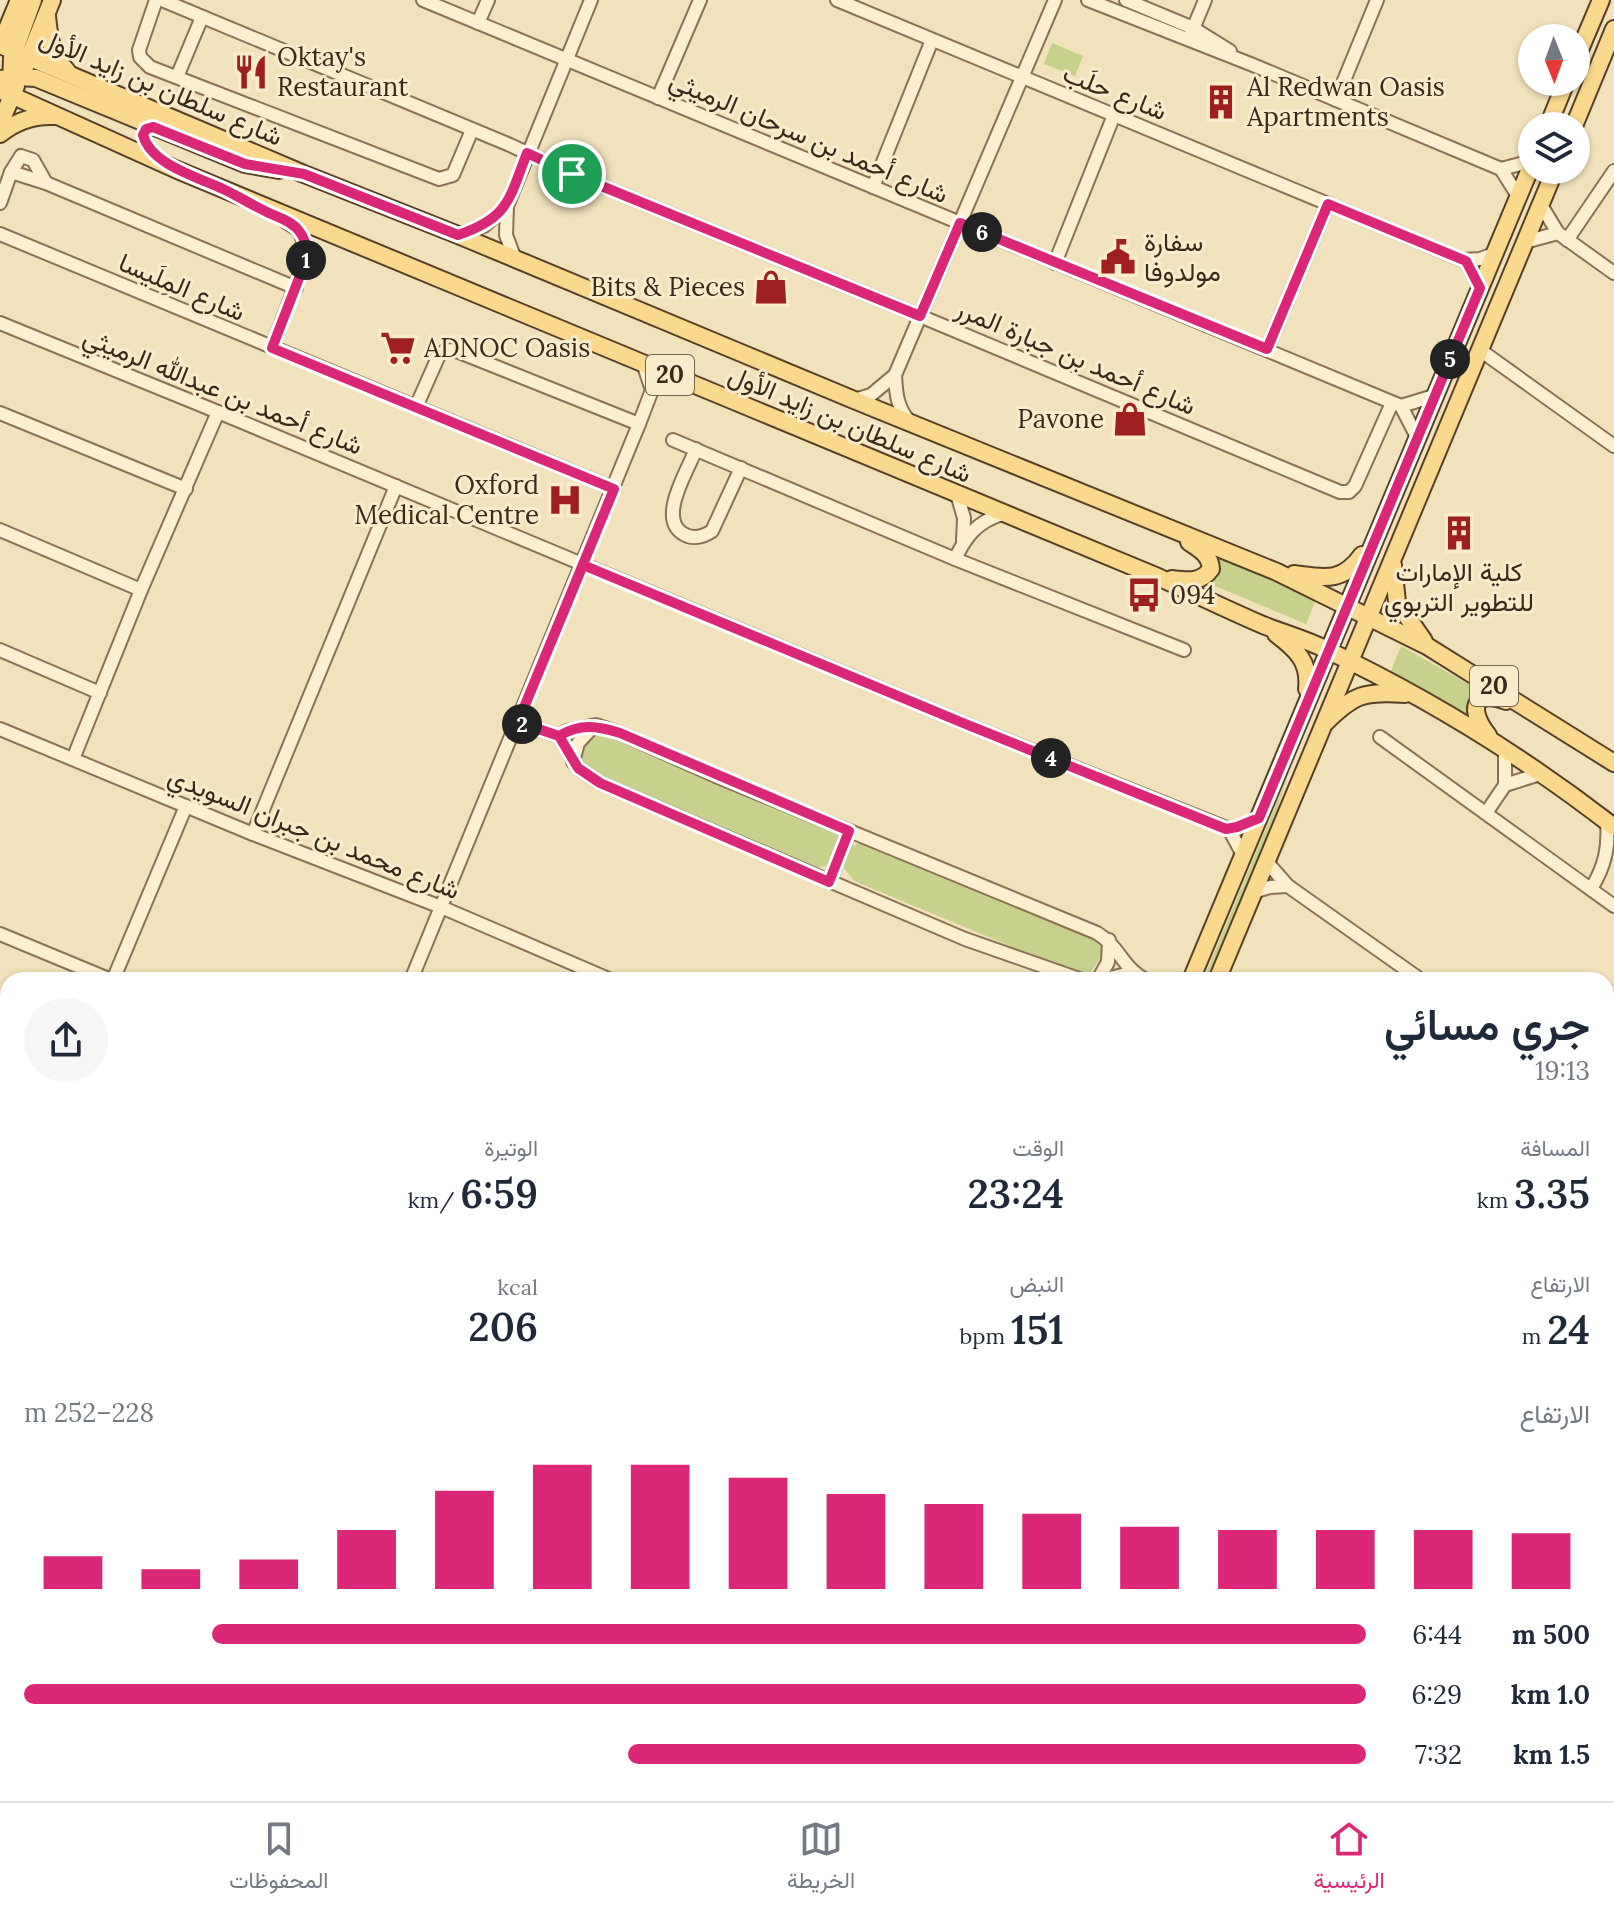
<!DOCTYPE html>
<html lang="ar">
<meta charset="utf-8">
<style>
body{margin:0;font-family:Lora,Vazirmatn,serif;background:#f6f6f7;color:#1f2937;direction:rtl;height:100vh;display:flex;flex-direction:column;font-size:30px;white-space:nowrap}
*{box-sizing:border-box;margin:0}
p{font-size:26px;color:#747a83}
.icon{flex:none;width:44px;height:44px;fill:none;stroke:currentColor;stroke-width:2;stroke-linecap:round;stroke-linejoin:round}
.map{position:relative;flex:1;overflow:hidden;direction:ltr}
.drawer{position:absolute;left:0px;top:972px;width:1614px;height:830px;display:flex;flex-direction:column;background:#fff;border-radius:24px 24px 0 0;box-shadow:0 2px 6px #0004;direction:rtl}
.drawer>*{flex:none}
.needle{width:52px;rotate:179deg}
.buttons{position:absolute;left:1518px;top:24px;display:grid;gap:16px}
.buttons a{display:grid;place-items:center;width:72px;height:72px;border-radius:50%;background:#fff;box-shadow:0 2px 6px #0004;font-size:40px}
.pin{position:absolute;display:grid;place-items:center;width:68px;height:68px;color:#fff;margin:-34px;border:4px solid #fff;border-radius:50%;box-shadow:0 2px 8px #0007}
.km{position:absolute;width:40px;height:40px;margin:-20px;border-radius:50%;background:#222;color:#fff;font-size:22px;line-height:40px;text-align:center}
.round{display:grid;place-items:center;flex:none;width:84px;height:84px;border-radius:42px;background:#f6f6f7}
.head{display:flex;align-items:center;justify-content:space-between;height:136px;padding:0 24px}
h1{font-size:44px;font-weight:600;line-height:60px}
.stats{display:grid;grid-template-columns:repeat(3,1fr);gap:12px;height:136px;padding:8px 24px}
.stats div{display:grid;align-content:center}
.stats b{font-size:40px;font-weight:600}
.stats small{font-size:22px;font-weight:400}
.stats p{font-size:22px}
.chart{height:224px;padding:16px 24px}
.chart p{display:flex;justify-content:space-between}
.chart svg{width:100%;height:144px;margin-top:8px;stroke:#db2777;stroke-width:6}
ul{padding:0 24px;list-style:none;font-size:26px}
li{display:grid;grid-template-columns:128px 96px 1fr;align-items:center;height:60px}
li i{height:20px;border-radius:10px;background:#db2777}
.menu{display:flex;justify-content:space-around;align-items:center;height:112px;border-top:2px solid #e0e1e3;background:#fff;font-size:22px;color:#747a83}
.menu a{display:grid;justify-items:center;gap:4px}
.menu .selected{color:#db2777}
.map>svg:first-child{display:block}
.green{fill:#c8d08e}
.water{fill:#a0c2b8;stroke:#679086;stroke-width:2}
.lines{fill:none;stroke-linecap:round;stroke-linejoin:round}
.minor-casing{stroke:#8a7153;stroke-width:16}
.major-casing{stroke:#573f29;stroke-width:20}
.highway-casing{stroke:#573f29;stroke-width:22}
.minor{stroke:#fcefcf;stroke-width:12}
.major{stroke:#fad98e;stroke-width:16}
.highway{stroke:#eba141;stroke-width:18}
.route-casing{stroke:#fff;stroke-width:16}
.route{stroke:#db2777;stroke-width:10}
.labels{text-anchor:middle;stroke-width:6;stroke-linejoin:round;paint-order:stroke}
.shield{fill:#f9eccb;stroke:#72644f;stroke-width:2}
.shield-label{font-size:24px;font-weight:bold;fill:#38291a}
.poi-label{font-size:26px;fill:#38291a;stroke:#f9eccb;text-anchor:start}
.street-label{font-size:26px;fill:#38291a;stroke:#f9eccb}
</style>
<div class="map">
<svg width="1614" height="1801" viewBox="0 0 1614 1801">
<rect width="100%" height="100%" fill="#f2e2bb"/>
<g class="green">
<polygon points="1052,43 1083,56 1075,76 1044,64"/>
<polygon points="1216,555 1316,599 1306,624 1208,583 1218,563"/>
<polygon points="1401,646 1484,693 1471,717 1391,671"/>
<path d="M605,732l233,100c5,13 -4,24 -12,34l-9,1 -226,-94 -10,-13 1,-14 6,-8z"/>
<polygon points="1288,775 1267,841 1213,980 1203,980"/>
<path d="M868,840l232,100c6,13 -3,24 -11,34l-9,1 -226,-94 -10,-13v-14l7,-8z"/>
</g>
<polygon class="water" points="0,1390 8,1393 8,1794 1000,1794 1010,1801 0,1801"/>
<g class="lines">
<g class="minor-casing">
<g id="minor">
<polyline points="156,0 139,50 140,57 150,67 439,179 453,175 472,130"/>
<polyline points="162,0 510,145 572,174 920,316 1340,492 1349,492 1355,486 1392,403"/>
<polyline points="423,0 1401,406 1417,437"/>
<polyline points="837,0 1463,260 1480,259 1494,254"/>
<polyline points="1088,0 1253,65 1501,169 1518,196"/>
<polyline points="1126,0 1193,28 1230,51"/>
<polyline points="478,23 488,0"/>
<polyline points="1191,34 1205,0"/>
<polyline points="177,77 202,17"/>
<polyline points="658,98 700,0"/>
<polyline points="1336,100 1377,0"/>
<polyline points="1501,169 1532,161"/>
<polyline points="11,172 46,183 296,288"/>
<polyline points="873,187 932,40"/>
<polyline points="0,203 11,172 21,156 33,160 46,183"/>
<polyline points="1541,205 1558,233 1614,273"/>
<polyline points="0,234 614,489"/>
<polyline points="458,235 484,226 507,206"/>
<polyline points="1567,240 1614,171"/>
<polyline points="1525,242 1558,233"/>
<polyline points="515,259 506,235 507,206 591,0"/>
<polyline points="1466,261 1480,288"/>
<polyline points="1055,263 1114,115"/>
<polyline points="0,323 218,412 963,723 1229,829 1243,855"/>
<polyline points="272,348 307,255 300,231 285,221"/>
<polyline points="1267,349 1328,204"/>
<polyline points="1480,350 1614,446"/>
<path d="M895,375c1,19 2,34 16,48"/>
<polyline points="854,400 871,395 895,375 1055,0"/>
<polyline points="1401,406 1434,396"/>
<polyline points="416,407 439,355 445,351 454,350 639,424"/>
<polyline points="0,413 186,489"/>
<polyline points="673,440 955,559 1184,650"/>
<path d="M696,449c-8,21 -38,68 -14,84 10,7 21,4 30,-2l29,-63"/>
<polyline points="957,494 964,518 963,541"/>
<polyline points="0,530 141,590"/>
<path d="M955,559c11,-23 22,-37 47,-45"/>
<polyline points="0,650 100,693"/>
<path d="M518,722l41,14 8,-5 29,-6 24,8 96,43 381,157c23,14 26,36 49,47"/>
<polyline points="0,729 253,834 441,907 611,980"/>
<polyline points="559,736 578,768 600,783 965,939 1082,980"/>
<polyline points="1380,737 1614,906"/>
<polyline points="73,759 141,590 218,412"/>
<polyline points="573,762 578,743 593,727"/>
<polyline points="1505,785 1543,773"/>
<polyline points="1486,813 1505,785 1505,749"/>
<polyline points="253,834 396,486"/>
<polyline points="1266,861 1288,886 1421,980"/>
<polyline points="829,882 849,831"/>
<path d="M1591,889c14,-23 18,-41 16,-68"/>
<polyline points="1253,892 1270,887 1288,886"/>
<polyline points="0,934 111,980"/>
<polyline points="113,980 186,806"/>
<polyline points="411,980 639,424 652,390 643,363"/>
<polyline points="1098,980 1108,962 1109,940"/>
<polyline points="1101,980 1131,973"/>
<polyline points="0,1021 8,1025"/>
<polyline points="1606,1124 1614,1117"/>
<polyline points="0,1150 8,1153"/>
<polyline points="1606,1726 1614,1719"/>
<polyline points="1606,1759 1614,1752"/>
<polyline points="1244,1794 1253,1801"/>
<polyline points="1414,1794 1420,1801"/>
<polyline points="1344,1801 1352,1794"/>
<polyline points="1522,1801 1530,1794"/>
<polyline points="1557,1801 1565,1794"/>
</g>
</g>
<g class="major-casing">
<g id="major">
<path d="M47,16c2,21 4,39 20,55"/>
<polyline points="0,45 304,174 458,235 854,400 1277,572 1427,646 1614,763"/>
<polyline points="0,46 19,0"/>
<polyline points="1576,59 1601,0"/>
<polyline points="26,65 52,0"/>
<polyline points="0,79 16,77 36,78 245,164 279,170"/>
<polyline points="11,86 12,58 33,0"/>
<path d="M0,90l175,79 983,408c35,16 70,33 105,48 20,8 42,14 62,24 103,49 199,108 289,178"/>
<polyline points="0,124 16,86"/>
<polyline points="1548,126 1566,82"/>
<polyline points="1574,126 1614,29"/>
<path d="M0,134c16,-13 33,-19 54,-18"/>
<polyline points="1393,565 1397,602 1424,641"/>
<path d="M1294,574c31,4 48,9 68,-19"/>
<path d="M1172,579c16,2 29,4 39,-10 -1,-14 -10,-19 -22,-27"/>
<path d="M1276,634c21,16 34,28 31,55"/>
<path d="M1326,722c28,-28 39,-31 79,-28"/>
<path d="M1488,735c-19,-23 -17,-47 18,-34"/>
<polyline points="1191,980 1532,164"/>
<polyline points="1217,980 1555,170"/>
</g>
</g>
<g class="highway-casing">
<g id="highway">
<polyline points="0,1311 8,1314"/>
<polyline points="0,1339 8,1342"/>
<polyline points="1102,1794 1113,1801"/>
<polyline points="1155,1794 1165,1801"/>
</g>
</g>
<use href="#minor" class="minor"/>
<use href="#major" class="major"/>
<use href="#highway" class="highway"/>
</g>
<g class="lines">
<g class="route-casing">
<path id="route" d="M572,174l-45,-21c-18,46 -18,65 -69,82l-154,-61 -59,-10 -92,-37 -7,2 -3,6c8,30 55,42 80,54 15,7 29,16 44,23 10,5 25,9 32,19 7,8 8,19 7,29l-34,88 342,141 -96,233 41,14c21,-13 39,-10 61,-3l229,98 -20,51 -229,-99 -22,-15 -19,-32 -41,-14 65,-157 380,158 263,106 11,-2 22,-9 221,-530 -14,-27 -138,-57 -61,145 -307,-126 -40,93 -348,-142"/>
</g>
<use href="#route" class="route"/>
</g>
<defs>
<g id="restaurant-bare" transform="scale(2.76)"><path d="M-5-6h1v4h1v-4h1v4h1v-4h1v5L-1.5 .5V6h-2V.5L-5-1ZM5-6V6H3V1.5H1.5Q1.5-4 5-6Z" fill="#9f1e1e" stroke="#f9eccb" stroke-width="2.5" paint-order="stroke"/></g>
<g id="building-bare" transform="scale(2.76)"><path d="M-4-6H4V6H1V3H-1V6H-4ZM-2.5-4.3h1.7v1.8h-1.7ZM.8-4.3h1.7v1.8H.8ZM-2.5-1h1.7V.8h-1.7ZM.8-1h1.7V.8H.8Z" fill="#9f1e1e" stroke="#f9eccb" stroke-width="2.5" paint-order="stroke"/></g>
<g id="civic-bare" transform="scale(2.76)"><path d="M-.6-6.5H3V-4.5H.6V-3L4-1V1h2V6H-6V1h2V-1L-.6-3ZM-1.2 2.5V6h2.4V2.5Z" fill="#9f1e1e" stroke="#f9eccb" stroke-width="2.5" paint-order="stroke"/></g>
<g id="shop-bare" transform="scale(2.76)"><path d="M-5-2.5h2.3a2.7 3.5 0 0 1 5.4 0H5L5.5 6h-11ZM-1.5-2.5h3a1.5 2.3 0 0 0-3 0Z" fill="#9f1e1e" stroke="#f9eccb" stroke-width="2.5" paint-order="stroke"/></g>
<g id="supermarket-bare" transform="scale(2.76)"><path d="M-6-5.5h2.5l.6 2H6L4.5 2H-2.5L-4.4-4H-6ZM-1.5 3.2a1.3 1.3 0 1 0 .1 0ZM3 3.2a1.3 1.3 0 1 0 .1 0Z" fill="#9f1e1e" stroke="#f9eccb" stroke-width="2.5" paint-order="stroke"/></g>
<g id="hospital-bare" transform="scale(2.76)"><path d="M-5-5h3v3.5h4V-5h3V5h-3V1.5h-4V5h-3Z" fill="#9f1e1e" stroke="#f9eccb" stroke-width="2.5" paint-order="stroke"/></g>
<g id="bus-bare" transform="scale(2.76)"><path d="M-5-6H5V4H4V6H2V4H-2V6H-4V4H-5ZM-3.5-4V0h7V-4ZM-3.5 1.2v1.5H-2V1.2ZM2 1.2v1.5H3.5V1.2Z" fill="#9f1e1e" stroke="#f9eccb" stroke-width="2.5" paint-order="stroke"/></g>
</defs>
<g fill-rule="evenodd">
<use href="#restaurant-bare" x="251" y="72"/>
<use href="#building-bare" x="1221" y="102"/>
<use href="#civic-bare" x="1118" y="257"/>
<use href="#shop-bare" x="771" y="287"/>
<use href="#supermarket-bare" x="398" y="348"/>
<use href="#shop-bare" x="1130" y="419"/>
<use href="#hospital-bare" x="565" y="500"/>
<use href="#building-bare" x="1459" y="533"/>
<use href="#bus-bare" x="1144" y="595"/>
</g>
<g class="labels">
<g class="shield">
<rect x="646" y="355" width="48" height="40" rx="6"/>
<rect x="1470" y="666" width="48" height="40" rx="6"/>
</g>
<g class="shield-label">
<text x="670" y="383">20</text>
<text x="1494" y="694">20</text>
</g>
<g class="poi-label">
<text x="277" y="66">Oktay's<tspan x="277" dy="30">Restaurant</tspan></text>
<text x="1247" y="96">Al Redwan Oasis<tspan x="1247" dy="30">Apartments</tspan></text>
<text x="1144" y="251">سفارة<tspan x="1144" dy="30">مولدوفا</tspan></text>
<text x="745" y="296" text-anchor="end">Bits &amp; Pieces</text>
<text x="424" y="357">ADNOC Oasis</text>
<text x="1104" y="428" text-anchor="end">Pavone</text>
<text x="539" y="494" text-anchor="end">Oxford<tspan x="539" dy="30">Medical Centre</tspan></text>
<text x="1459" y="581" text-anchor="middle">كلية الإمارات<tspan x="1459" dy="30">للتطوير التربوي</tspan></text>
<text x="1170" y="604">094</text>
</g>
<g class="street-label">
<text transform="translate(161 87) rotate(23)" y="9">شارع سلطان بن زايد الأول</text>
<text transform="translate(1115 92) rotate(22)" y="9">شارع حلَب</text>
<text transform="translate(809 137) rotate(23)" y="9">شارع أحمد بن سرحان الرميثي</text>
<text transform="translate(182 287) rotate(23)" y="9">شارع المِلَيسا</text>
<text transform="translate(1076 357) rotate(23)" y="9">شارع أحمد بن جبارة المرر</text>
<text transform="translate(223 391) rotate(22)" y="9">شارع أحمد بن عبدالله الرميثي</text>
<text transform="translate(850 424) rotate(23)" y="9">شارع سلطان بن زايد الأول</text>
<text transform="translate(314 833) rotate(22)" y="9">شارع محمد بن جبران السويدي</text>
</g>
</g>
</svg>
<div class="buttons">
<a><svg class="needle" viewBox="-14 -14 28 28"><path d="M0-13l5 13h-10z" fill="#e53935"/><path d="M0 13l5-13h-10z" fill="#747a83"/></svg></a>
<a><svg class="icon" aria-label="layers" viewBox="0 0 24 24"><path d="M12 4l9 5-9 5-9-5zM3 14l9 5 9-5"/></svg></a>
</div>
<div class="pin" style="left:572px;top:174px;background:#1e9e55"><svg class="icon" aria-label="arrive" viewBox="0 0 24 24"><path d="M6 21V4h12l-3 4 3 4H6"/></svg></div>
<b class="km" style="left:306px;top:260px">1</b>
<b class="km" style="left:522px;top:724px">2</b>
<b class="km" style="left:1051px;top:758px">4</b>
<b class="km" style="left:1450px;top:359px">5</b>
<b class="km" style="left:982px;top:232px">6</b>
<section class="drawer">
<div class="head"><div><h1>جري مسائي</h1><p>19:13</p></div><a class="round"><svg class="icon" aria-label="share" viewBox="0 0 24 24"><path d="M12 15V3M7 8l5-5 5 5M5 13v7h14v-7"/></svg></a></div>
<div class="stats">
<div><p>المسافة</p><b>3.35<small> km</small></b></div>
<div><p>الوقت</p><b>23:24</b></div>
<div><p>الوتيرة</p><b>6:59<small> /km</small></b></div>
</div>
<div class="stats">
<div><p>الارتفاع</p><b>24<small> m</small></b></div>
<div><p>النبض</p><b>151<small> bpm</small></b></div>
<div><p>kcal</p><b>206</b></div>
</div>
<div class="chart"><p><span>الارتفاع</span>228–252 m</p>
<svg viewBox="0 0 160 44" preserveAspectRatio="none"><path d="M5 44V34M15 44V38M25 44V35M35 44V26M45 44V14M55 44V6M65 44V6M75 44V10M85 44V15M95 44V18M105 44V21M115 44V25M125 44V26M135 44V26M145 44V26M155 44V27"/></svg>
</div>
<ul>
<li><b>500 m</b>6:44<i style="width:86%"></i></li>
<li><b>1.0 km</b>6:29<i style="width:100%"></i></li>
<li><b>1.5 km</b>7:32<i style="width:55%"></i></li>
</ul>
</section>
</div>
<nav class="menu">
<a class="selected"><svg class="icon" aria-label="home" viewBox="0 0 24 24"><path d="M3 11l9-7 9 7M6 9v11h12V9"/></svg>الرئيسية</a>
<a><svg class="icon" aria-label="map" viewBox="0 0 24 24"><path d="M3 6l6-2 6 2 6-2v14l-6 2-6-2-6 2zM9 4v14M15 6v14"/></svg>الخريطة</a>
<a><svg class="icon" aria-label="saved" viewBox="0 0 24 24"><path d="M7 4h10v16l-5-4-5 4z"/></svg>المحفوظات</a>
</nav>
